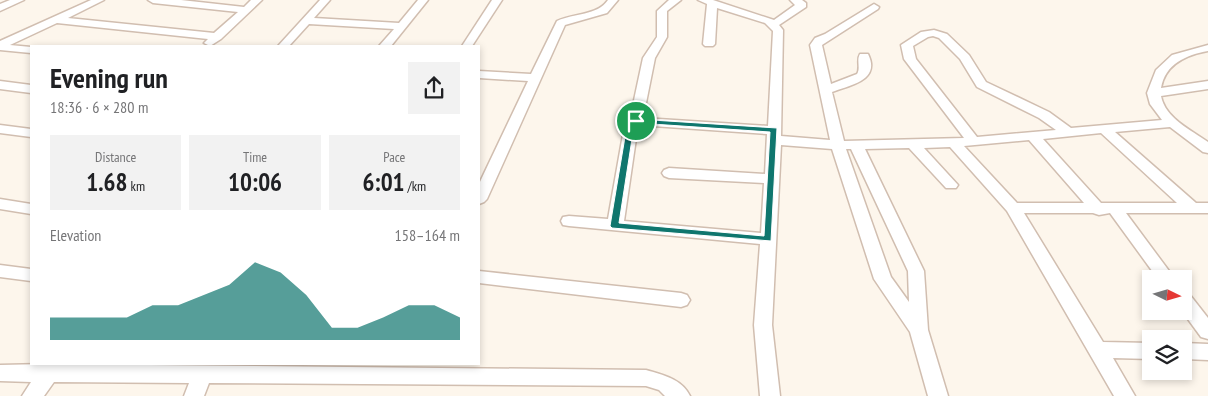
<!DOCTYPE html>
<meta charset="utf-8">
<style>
body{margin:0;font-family:"PT Sans Narrow",sans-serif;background:#f2f2f2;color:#202124;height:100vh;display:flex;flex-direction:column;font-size:19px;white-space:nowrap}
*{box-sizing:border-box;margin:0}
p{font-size:16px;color:#757577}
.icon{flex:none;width:28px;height:28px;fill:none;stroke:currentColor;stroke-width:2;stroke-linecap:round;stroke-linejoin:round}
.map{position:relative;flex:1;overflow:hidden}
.panel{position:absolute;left:30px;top:45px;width:450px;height:320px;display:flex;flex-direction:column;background:#fff;border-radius:0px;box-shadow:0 2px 8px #0003}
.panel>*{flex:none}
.needle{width:32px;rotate:95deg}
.controls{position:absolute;left:1142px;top:270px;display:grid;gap:10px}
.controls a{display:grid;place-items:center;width:50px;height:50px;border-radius:0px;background:#fff;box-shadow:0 2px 8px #0003;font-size:25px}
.pin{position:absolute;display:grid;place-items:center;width:42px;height:42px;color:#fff;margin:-21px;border:2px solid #fff;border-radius:50%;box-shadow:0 1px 5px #0007}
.round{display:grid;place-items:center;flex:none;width:52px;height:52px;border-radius:0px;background:#f2f2f2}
.headline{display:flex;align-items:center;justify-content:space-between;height:85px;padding:0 20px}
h1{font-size:28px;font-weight:800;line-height:38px}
.metrics{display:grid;grid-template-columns:repeat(3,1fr);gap:8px;height:85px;padding:5px 20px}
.metrics div{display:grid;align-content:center;border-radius:0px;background:#f2f2f2;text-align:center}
.metrics b{font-size:25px;font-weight:800}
.metrics small{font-size:14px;font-weight:400}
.metrics p{font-size:14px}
.chart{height:140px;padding:10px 20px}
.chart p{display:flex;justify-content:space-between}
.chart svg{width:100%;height:90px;margin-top:5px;fill:#0f766e;opacity:.7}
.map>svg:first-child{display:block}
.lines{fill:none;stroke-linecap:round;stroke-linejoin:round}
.minor-casing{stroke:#d1beb0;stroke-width:3}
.minor{fill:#fff;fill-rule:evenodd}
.route{fill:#0f766e;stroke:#fff;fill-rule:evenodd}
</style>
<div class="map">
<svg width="1208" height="396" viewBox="0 0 1208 396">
<rect width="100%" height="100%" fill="#fdf6ec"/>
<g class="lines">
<g class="minor-casing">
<g id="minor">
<polygon points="10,0 24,0 0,11 0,4"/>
<polygon points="91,0 104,0 68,18 214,33 238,12 153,3 148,0 181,0 244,7 251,0 262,0 221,39 210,46 204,43 208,39 57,23 10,45 31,47 31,53 0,50 0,41"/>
<polygon points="320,0 330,0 314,18 399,23 418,0 428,0 391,46 379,46 394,29 309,24 289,46 278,46"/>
<polygon points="492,0 502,0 472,46 462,46"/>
<path d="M608,0h10l-11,13 -42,12 -78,174 -3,3 -5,2v-20l49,-103 -49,-3v-7l52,3 26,-53c17,-8 40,-5 51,-21z"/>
<path d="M669,0h12l-14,11v26l-12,21 -12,60 125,8 5,-95 -8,-8 -48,-15 -2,36 -2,2h-8l-2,-2 4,-40 -9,-4h15l61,20 21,-15 -5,-5h12l4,3v4l-27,18 4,5 -2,106 49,4 -20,-95 5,-7 10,-4 49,-30 5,3 -1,2 -56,36 9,39 26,-10c4,-6 -1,-14 3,-20h8c13,26 -17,31 -36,38l12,49 120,-3 -60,-79 -3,-14 20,-13 13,-2 13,4 22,21 17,27 63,30 22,16 91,-8 -12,-16 -3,-11 9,-23 16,-15 36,-10v6c-22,4 -43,13 -47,37l47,-7v8l-47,7c4,22 30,34 47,46v11l-5,-1 -33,-25 -55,5 81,71h12v10h-82l49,66h-17l-48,-66 -11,2 -6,-2h-69l79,129 48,1v16l-38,-1 22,38h-21l-107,-185 -57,-64 -26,1 34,37 -2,3h-10l-37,-40 -44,1 59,122 4,59 20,66h-20l-18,-64 -36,-53 -42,-130 -51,-4 -9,180 8,71h-20l-6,-71 6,-81 -191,-18 -6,-1 -2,-4 2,-4 6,-1 39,3 17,-96 5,-4 13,-61 14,-21v-26zM933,36l6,2 21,21 17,28 62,31 17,12 -79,7 -61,-78 -3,-13 15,-9zM638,125l129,9 -2,40 -96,-6 -5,2 -2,3 2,3 5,2 95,5 -3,50 -137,-12zM1101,133l76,70h-76l-58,-64zM1029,140l55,63h-67l-53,-57zM846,149h5l57,122 1,31 -18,-25z"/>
<polygon points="0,81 31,85 31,93 0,89"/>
<polygon points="0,125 31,129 31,137 0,133"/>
<polygon points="0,199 31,204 31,214 0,209"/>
<polygon points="0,265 31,269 31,281 0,277"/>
<polygon points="479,271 681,293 687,295 690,300 687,305 681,307 479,283"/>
<polygon points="1184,293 1190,295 1208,318 1208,339 1201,337 1182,311"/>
<polygon points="1184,343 1208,344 1208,360 1184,359"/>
<path d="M45,364l601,6c17,5 36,9 44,26h-25l-6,-6 -13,-4 -437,-3 -5,13h-20l5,-13 -135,-1 -10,14h-22l9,-14 -31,-1v-16z"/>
</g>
</g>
<use href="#minor" class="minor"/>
</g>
<path class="route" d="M636,119l141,9 -6,113 -159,-13 -2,-2 17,-101zM637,123l133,9 -6,104 -145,-13 15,-97z"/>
</svg>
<div class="controls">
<a><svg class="needle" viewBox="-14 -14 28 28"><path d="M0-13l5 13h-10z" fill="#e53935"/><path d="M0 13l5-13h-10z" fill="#757577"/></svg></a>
<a><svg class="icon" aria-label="layers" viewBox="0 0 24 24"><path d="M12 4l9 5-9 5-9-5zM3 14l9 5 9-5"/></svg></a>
</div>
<div class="pin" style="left:636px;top:121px;background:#1e9e55"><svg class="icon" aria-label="arrive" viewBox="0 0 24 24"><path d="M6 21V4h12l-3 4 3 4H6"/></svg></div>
<section class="panel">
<div class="headline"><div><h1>Evening run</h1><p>18:36 · 6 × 280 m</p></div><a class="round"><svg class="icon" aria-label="share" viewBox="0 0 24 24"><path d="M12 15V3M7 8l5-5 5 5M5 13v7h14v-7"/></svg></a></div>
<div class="metrics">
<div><p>Distance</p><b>1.68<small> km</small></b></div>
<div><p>Time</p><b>10:06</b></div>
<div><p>Pace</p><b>6:01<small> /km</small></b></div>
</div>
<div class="chart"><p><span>Elevation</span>158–164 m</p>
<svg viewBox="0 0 160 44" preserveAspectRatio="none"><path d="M0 44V33L10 33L20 33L30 33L40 27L50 27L60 22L70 17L80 6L90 11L100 22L110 38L120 38L130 33L140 27L150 27L160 33V44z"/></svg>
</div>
</section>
</div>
